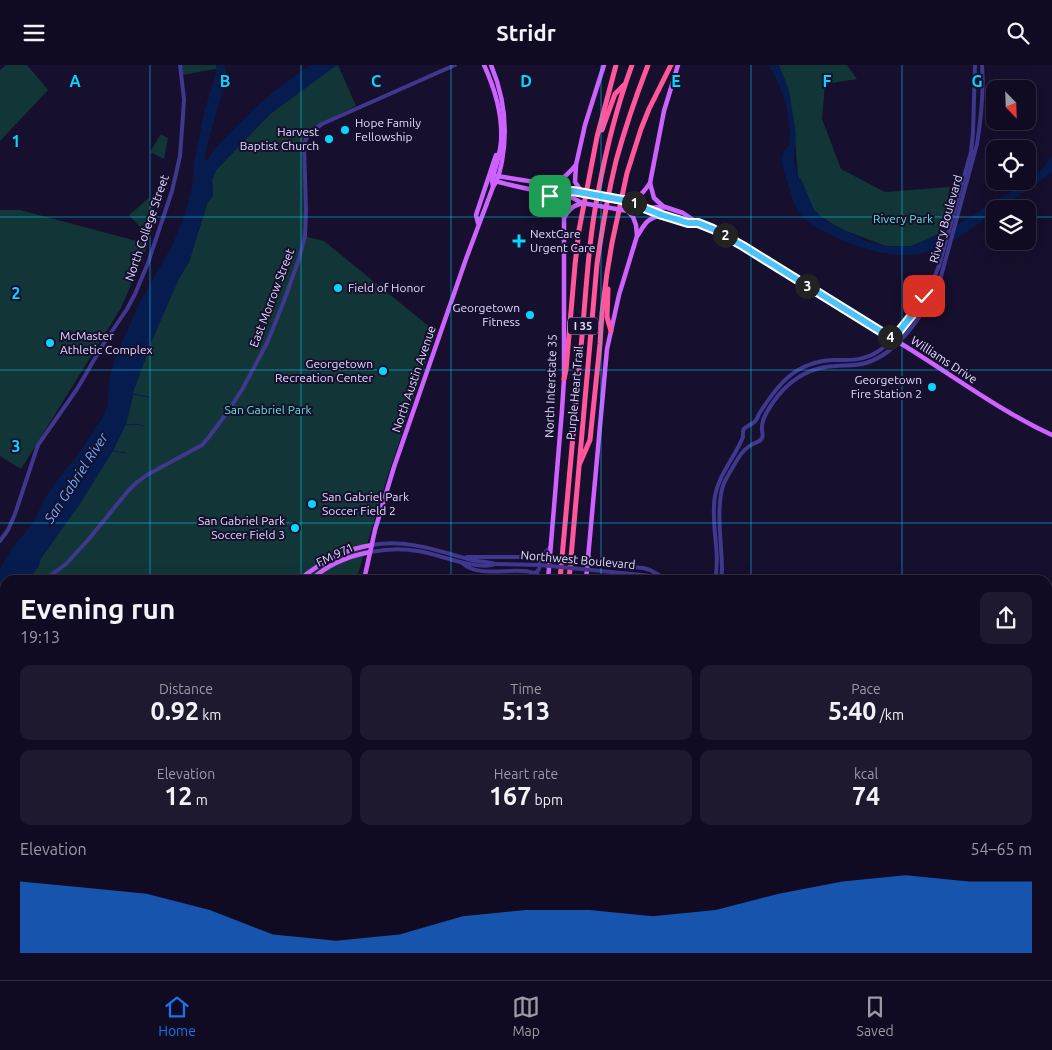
<!DOCTYPE html>
<meta charset="utf-8">
<style>
body{margin:0;font-family:Ubuntu,sans-serif;background:#1e192f;color:#f1f3f6;height:100vh;display:flex;flex-direction:column;font-size:19px;white-space:nowrap}
*{box-sizing:border-box;margin:0}
p{font-size:16px;color:#9c9ba5}
.icon{flex:none;width:28px;height:28px;fill:none;stroke:currentColor;stroke-width:2;stroke-linecap:round;stroke-linejoin:round}
.map{position:relative;flex:1;overflow:hidden}
.panel{position:absolute;left:0px;top:510px;width:1052px;height:405px;display:flex;flex-direction:column;background:#100b22;border-radius:15px 15px 0 0;box-shadow:0 5px 20px #0002,0 0 0 1px #302b40}
.panel>*{flex:none}
.needle{width:32px;rotate:157deg}
.tools{position:absolute;left:986px;top:15px;display:grid;gap:10px}
.tools a{display:grid;place-items:center;width:50px;height:50px;border-radius:10px;background:#100b22;box-shadow:0 5px 20px #0002,0 0 0 1px #302b40;font-size:25px}
.pin{position:absolute;display:grid;place-items:center;width:42px;height:42px;color:#fff;margin:-21px;border-radius:10px;box-shadow:0 2px 8px #0006}
.km{position:absolute;width:25px;height:25px;margin:-12px;border-radius:50%;background:#222;color:#fff;font-size:14px;line-height:25px;text-align:center}
.round{display:grid;place-items:center;flex:none;width:52px;height:52px;border-radius:10px;background:#1e192f}
.overview{display:flex;align-items:center;justify-content:space-between;height:85px;padding:0 20px}
h1{font-size:28px;font-weight:700;line-height:38px}
.metrics{display:grid;grid-template-columns:repeat(3,1fr);gap:8px;height:85px;padding:5px 20px}
.metrics div{display:grid;align-content:center;border-radius:10px;background:#1e192f;text-align:center}
.metrics b{font-size:25px;font-weight:700}
.metrics small{font-size:14px;font-weight:400}
.metrics p{font-size:14px}
.chart{height:140px;padding:10px 20px}
.chart p{display:flex;justify-content:space-between}
.chart svg{width:100%;height:90px;margin-top:5px;fill:#1a73e8;opacity:.7}
header{display:flex;justify-content:space-between;align-items:center;height:65px;padding:0 20px;background:#100b22;font-size:22px;font-weight:700}
.menu{display:flex;justify-content:space-around;align-items:center;height:70px;border-top:1px solid #302b40;background:#100b22;font-size:14px;color:#9c9ba5}
.menu a{display:grid;justify-items:center;gap:2px}
.menu .current{color:#1a73e8}
.map>svg:first-child{display:block}
.green{fill:#123637}
.water{fill:#071c4e}
.lines{fill:none;stroke-linecap:round;stroke-linejoin:round}
.stream{stroke:#071c4e;stroke-width:1}
.river{stroke:#071c4e;stroke-width:5.5}
.minor{stroke:#40378f;stroke-width:4}
.major{stroke:#ce62ff;stroke-width:4.5}
.highway{stroke:#ff569c;stroke-width:5}
.minor-bridge{stroke:#40378f;stroke-width:4}
.major-bridge{stroke:#ce62ff;stroke-width:4.5}
.route-casing{stroke:#fff;stroke-width:10}
.route{stroke:#4fc3f7;stroke-width:6}
.grid{fill:none;stroke:#07d7ff;stroke-width:1;stroke-opacity:0.55}
.poi-dot{fill:#07d7ff;stroke:#160f2d;stroke-width:2}
.labels{text-anchor:middle;stroke-width:4;stroke-linejoin:round;paint-order:stroke}
.shield{fill:#160f2d;stroke:#a49ec0;stroke-width:1}
.shield-label{font-size:11px;font-weight:bold;fill:#e1dbff}
.poi-label{font-size:12px;fill:#e1dbff;stroke:#160f2d;text-anchor:start}
.park-label{font-size:12px;fill:#5ceacf;stroke:#160f2d}
.street-label{font-size:12px;fill:#e1dbff;stroke:#160f2d}
.water-label{font-size:14px;font-style:italic;fill:#69b0ff;stroke:#160f2d}
.grid-label{font-size:16px;text-anchor:middle;font-weight:bold;fill:#07d7ff;stroke:#160f2d;stroke-width:4;stroke-linejoin:round;paint-order:stroke}
</style>
<header><svg class="icon" aria-label="menu" viewBox="0 0 24 24"><path d="M4 6h16M4 12h16M4 18h16"/></svg>Stridr<svg class="icon" aria-label="search" viewBox="0 0 24 24"><circle cx="10" cy="10" r="6"/><path d="M15 15l6 6"/></svg></header>
<div class="map">
<svg width="1052" height="915" viewBox="0 0 1052 915">
<rect width="100%" height="100%" fill="#160f2d"/>
<g class="green">
<polygon points="6,0 27,0 48,25 0,76 0,5"/>
<polygon points="181,0 216,0 217,4 209,5 183,10"/>
<path d="M338,0l18,41 -45,22 -7,9 -2,8 2,70 -1,21 21,5 107,87 5,5 -49,145 -29,96 -10,6h-321l11,-13 3,-9 8,-11 32,-45 48,-92c2,-6 4,-20 6,-23l17,-47 27,-62 10,-16 18,-58 6,-9 -1,-15 4,-10 54,-56 63,-47z"/>
<polygon points="777,0 847,0 857,14 825,19 822,54 841,104 885,127 950,122 941,168 916,182 886,181 843,165 810,145 798,110 793,51"/>
<polygon points="161,69 168,73 164,94 150,87"/>
<polygon points="149,133 155,140 152,153 140,162 129,150"/>
<polygon points="0,145 20,145 148,179 121,243 21,404 0,391"/>
<polygon points="5,539 5,656 2,664 0,664 0,545"/>
</g>
<g class="water">
<polygon points="216,0 224,0 226,7 222,29 207,80 205,94 207,96 215,83 257,41 272,28 303,5 311,0 337,0 270,49 216,105 212,115 213,130 207,139 189,197 179,213 152,275 135,322 133,324 133,332 126,359 113,386 81,437 41,493 38,502 27,515 5,515 5,539 0,545 0,504 13,482 33,458 44,435 58,414 77,391 105,349 107,340 110,311 115,294 125,270 140,237 172,181 186,146 193,118 194,99 204,48 217,4"/>
<path d="M768,0h11l10,25 7,44 -2,25 11,44 5,7 13,9 45,23 18,4h25l41,-18 57,-35 16,-12h3v-2l12,-8 12,-15v16l-23,17 -30,20h-4v3c-23,16 -48,37 -77,42 -30,5 -68,-9 -95,-23 -6,-4 -14,-7 -19,-13 -11,-10 -14,-27 -18,-41 -4,-12 -8,-23 3,-31 4,-27 -6,-59 -21,-81z"/>
</g>
<g class="lines">
<g class="stream">
<polyline points="133,329 149,332"/>
<polyline points="126,359 132,360 135,359 144,361"/>
<path d="M113,386c4,2 8,0 13,2"/>
<polyline points="1048,870 1052,871"/>
<polyline points="859,915 861,910"/>
</g>
<polyline class="river" points="799,116 812,147 816,150"/>
<g class="minor">
<polyline points="0,476 8,465 15,449 38,380 77,324 104,278 127,244 135,229 148,198 172,126 180,91 183,50 184,34 180,0"/>
<path d="M372,480c33,-6 64,5 96,14 9,3 18,2 27,5"/>
<path d="M370,487c16,-3 32,-4 48,-1 21,3 58,20 77,13"/>
<polyline points="589,491 593,497 597,499 643,503 650,505 664,513 665,515"/>
<polyline points="467,492 537,492 547,486 550,482"/>
<path d="M462,498c23,20 65,-4 82,17"/>
<path d="M535,508c7,-4 5,-10 2,-16"/>
<polyline points="642,510 650,511 658,515"/>
<polyline points="587,514 592,512 624,515"/>
<polyline points="44,515 66,499 88,475 128,426 136,418 147,410 202,380 209,372 229,345 243,323 267,278 284,236 299,194 305,171 306,145 304,80 306,74 312,66 322,59 455,0"/>
<path d="M715,515c6,-28 -5,-57 0,-84 4,-22 20,-39 28,-59 -1,-11 3,-9 10,-14 3,-2 5,-6 6,-9 19,-30 36,-52 74,-54 16,0 30,1 44,-8 26,-16 51,-58 62,-86l32,-114 2,-19 2,-68"/>
<path d="M721,515l1,-10c0,-25 -7,-64 2,-87 4,-8 10,-18 15,-26 3,-5 9,-11 14,-13 4,-2 7,-2 9,-6 2,-4 -1,-7 0,-11 0,-10 9,-22 15,-30 15,-19 34,-30 58,-31 10,-1 21,0 31,-3 33,-10 60,-52 74,-83l37,-136c4,-25 7,-53 5,-79"/>
<polyline points="0,559 5,562"/>
<polyline points="5,575 5,579"/>
<polyline points="1048,699 1052,703"/>
<polyline points="1,793 5,756"/>
</g>
<g class="major">
<path d="M484,0c11,24 19,50 17,77 -1,13 -6,26 -9,39l1,6"/>
<polyline points="497,111 547,119 582,138"/>
<path d="M494,116c17,4 35,9 52,11 12,2 24,-1 36,0"/>
<polyline points="650,118 654,133 664,142"/>
<path d="M547,119c13,-1 20,-9 28,-18"/>
<polyline points="584,127 580,124 575,117 576,100 585,60 604,0"/>
<path d="M546,128c11,7 15,11 18,25"/>
<path d="M628,136c12,-4 15,-8 22,-18l14,-72 14,-46"/>
<path d="M629,136c7,2 12,6 18,8 16,7 33,13 50,14"/>
<path d="M628,146l17,-3 20,-1 18,6 15,10 28,12c58,36 116,72 174,108 51,31 98,67 152,92"/>
<polyline points="478,158 476,150 496,90"/>
<path d="M638,170c7,-12 9,-16 23,-20"/>
<path d="M299,515c22,-18 45,-31 73,-35"/>
<path d="M311,515c16,-15 38,-24 59,-28"/>
<path d="M364,515l11,-50 19,-63 72,-208 27,-72c6,-8 7,-17 9,-26 6,-33 2,-65 -11,-96"/>
<path d="M548,515l14,-170 2,-31v-161c5,-9 9,-12 18,-15"/>
<polyline points="586,515 607,284 619,230 637,171 636,160 633,152 628,146"/>
<polyline points="0,794 5,789"/>
<polyline points="361,910 362,915"/>
<polyline points="509,915 510,910"/>
</g>
<g class="highway">
<polyline points="602,65 615,29 624,20"/>
<polyline points="608,224 607,252 611,266"/>
<polyline points="564,314 566,305 575,200 579,165 597,72 616,0"/>
<polyline points="580,398 590,375 600,279 602,248 607,208 612,178 627,108 641,64 649,44 671,0"/>
<path d="M560,515c7,-78 14,-156 21,-233 5,-52 7,-104 17,-154 8,-43 19,-87 34,-128"/>
<path d="M569,515l28,-316c5,-35 11,-70 19,-103 9,-33 20,-65 32,-96"/>
<polyline points="545,910 546,915"/>
<polyline points="524,915 525,910"/>
<polyline points="533,915 534,910"/>
</g>
<polyline class="minor-bridge" points="495,499 540,500 642,510"/>
<g class="major-bridge">
<polyline points="584,127 628,136"/>
<polyline points="582,138 628,146"/>
</g>
</g>
<g class="lines">
<g class="route-casing">
<polyline id="route" points="550,131 545,127 554,128 573,126 628,136 638,139 644,143 662,150 688,158 698,158 713,164 743,181 893,274 916,245 924,231"/>
</g>
<use href="#route" class="route"/>
</g>
<path class="grid" d="M150,0v515M301,0v515M451,0v515M601,0v515M751,0v515M902,0v515M0,152h995M1028,152h24M0,305h1052M0,458h1052M0,610h5M1048,610h4M0,762h5M1048,762h4M150,910v5M301,910v5M451,910v5M601,910v5M751,910v5M902,910v5"/>
<g class="poi-dot">
<circle cx="345" cy="65" r="5"/>
<circle cx="329" cy="74" r="5"/>
<path d="M516.5 168.5h5v5h5v5h-5v5h-5v-5h-5v-5h5z"/>
<circle cx="338" cy="223" r="5"/>
<circle cx="530" cy="250" r="5"/>
<circle cx="50" cy="278" r="5"/>
<circle cx="383" cy="306" r="5"/>
<circle cx="932" cy="322" r="5"/>
<circle cx="312" cy="439" r="5"/>
<circle cx="295" cy="463" r="5"/>
</g>
<g class="labels">
<rect class="shield" x="568" y="252.5" width="30" height="17" rx="4"/>
<g class="shield-label">
<text x="583" y="265">I 35</text>
</g>
<g class="poi-label">
<text x="355" y="62">Hope Family<tspan x="355" dy="14">Fellowship</tspan></text>
<text x="319" y="71" text-anchor="end">Harvest<tspan x="319" dy="14">Baptist Church</tspan></text>
<text x="530" y="173">NextCare<tspan x="530" dy="14">Urgent Care</tspan></text>
<text x="348" y="227">Field of Honor</text>
<text x="520" y="247" text-anchor="end">Georgetown<tspan x="520" dy="14">Fitness</tspan></text>
<text x="60" y="275">McMaster<tspan x="60" dy="14">Athletic Complex</tspan></text>
<text x="373" y="303" text-anchor="end">Georgetown<tspan x="373" dy="14">Recreation Center</tspan></text>
<text x="922" y="319" text-anchor="end">Georgetown<tspan x="922" dy="14">Fire Station 2</tspan></text>
<text x="322" y="436">San Gabriel Park<tspan x="322" dy="14">Soccer Field 2</tspan></text>
<text x="285" y="460" text-anchor="end">San Gabriel Park<tspan x="285" dy="14">Soccer Field 3</tspan></text>
</g>
<g class="park-label">
<text x="903" y="158">Rivery Park</text>
<text x="268" y="349">San Gabriel Park</text>
</g>
<g class="street-label">
<text transform="translate(946 154) rotate(-74)" y="4">Rivery Boulevard</text>
<text transform="translate(147 163) rotate(-71)" y="4">North College Street</text>
<text transform="translate(272 233) rotate(-69)" y="4">East Morrow Street</text>
<text transform="translate(944 295) rotate(33)" y="4">Williams Drive</text>
<text transform="translate(414 314) rotate(-71)" y="4">North Austin Avenue</text>
<text transform="translate(551 321) rotate(-88)" y="4">North Interstate 35</text>
<text transform="translate(575 328) rotate(-85)" y="4">Purple Heart Trail</text>
<text transform="translate(335 490) rotate(-25)" y="4">FM 971</text>
<text transform="translate(578 495) rotate(5)" y="4">Northwest Boulevard</text>
</g>
<g class="water-label">
<text transform="translate(76 413) rotate(-57)" y="5">San Gabriel River</text>
</g>
</g>
<g class="grid-label">
<text x="75" y="22">A</text>
<text x="225" y="22">B</text>
<text x="376" y="22">C</text>
<text x="526" y="22">D</text>
<text x="676" y="22">E</text>
<text x="827" y="22">F</text>
<text x="977" y="22">G</text>
<text x="16" y="82">1</text>
<text x="16" y="234">2</text>
<text x="16" y="387">3</text>
</g>
</svg>
<div class="tools">
<a><svg class="needle" viewBox="-14 -14 28 28"><path d="M0-13l5 13h-10z" fill="#e53935"/><path d="M0 13l5-13h-10z" fill="#9c9ba5"/></svg></a>
<a><svg class="icon" aria-label="locate" viewBox="0 0 24 24"><circle cx="12" cy="12" r="6"/><path d="M12 2v4M12 18v4M2 12h4M18 12h4"/></svg></a>
<a><svg class="icon" aria-label="layers" viewBox="0 0 24 24"><path d="M12 4l9 5-9 5-9-5zM3 14l9 5 9-5"/></svg></a>
</div>
<div class="pin" style="left:550px;top:131px;background:#1e9e55"><svg class="icon" aria-label="arrive" viewBox="0 0 24 24"><path d="M6 21V4h12l-3 4 3 4H6"/></svg></div>
<div class="pin" style="left:924px;top:231px;background:#d93025"><svg class="icon" aria-label="check" viewBox="0 0 24 24"><path d="M5 12l5 5 9-10"/></svg></div>
<b class="km" style="left:634px;top:138px">1</b>
<b class="km" style="left:725px;top:170px">2</b>
<b class="km" style="left:807px;top:221px">3</b>
<b class="km" style="left:890px;top:272px">4</b>
<section class="panel">
<div class="overview"><div><h1>Evening run</h1><p>19:13</p></div><a class="round"><svg class="icon" aria-label="share" viewBox="0 0 24 24"><path d="M12 15V3M7 8l5-5 5 5M5 13v7h14v-7"/></svg></a></div>
<div class="metrics">
<div><p>Distance</p><b>0.92<small> km</small></b></div>
<div><p>Time</p><b>5:13</b></div>
<div><p>Pace</p><b>5:40<small> /km</small></b></div>
</div>
<div class="metrics">
<div><p>Elevation</p><b>12<small> m</small></b></div>
<div><p>Heart rate</p><b>167<small> bpm</small></b></div>
<div><p>kcal</p><b>74</b></div>
</div>
<div class="chart"><p><span>Elevation</span>54–65 m</p>
<svg viewBox="0 0 160 44" preserveAspectRatio="none"><path d="M0 44V9L10 12L20 15L30 23L40 35L50 38L60 35L70 26L80 23L90 23L100 26L110 23L120 15L130 9L140 6L150 9L160 9V44z"/></svg>
</div>
</section>
</div>
<nav class="menu">
<a class="current"><svg class="icon" aria-label="home" viewBox="0 0 24 24"><path d="M3 11l9-7 9 7M6 9v11h12V9"/></svg>Home</a>
<a><svg class="icon" aria-label="map" viewBox="0 0 24 24"><path d="M3 6l6-2 6 2 6-2v14l-6 2-6-2-6 2zM9 4v14M15 6v14"/></svg>Map</a>
<a><svg class="icon" aria-label="saved" viewBox="0 0 24 24"><path d="M7 4h10v16l-5-4-5 4z"/></svg>Saved</a>
</nav>
